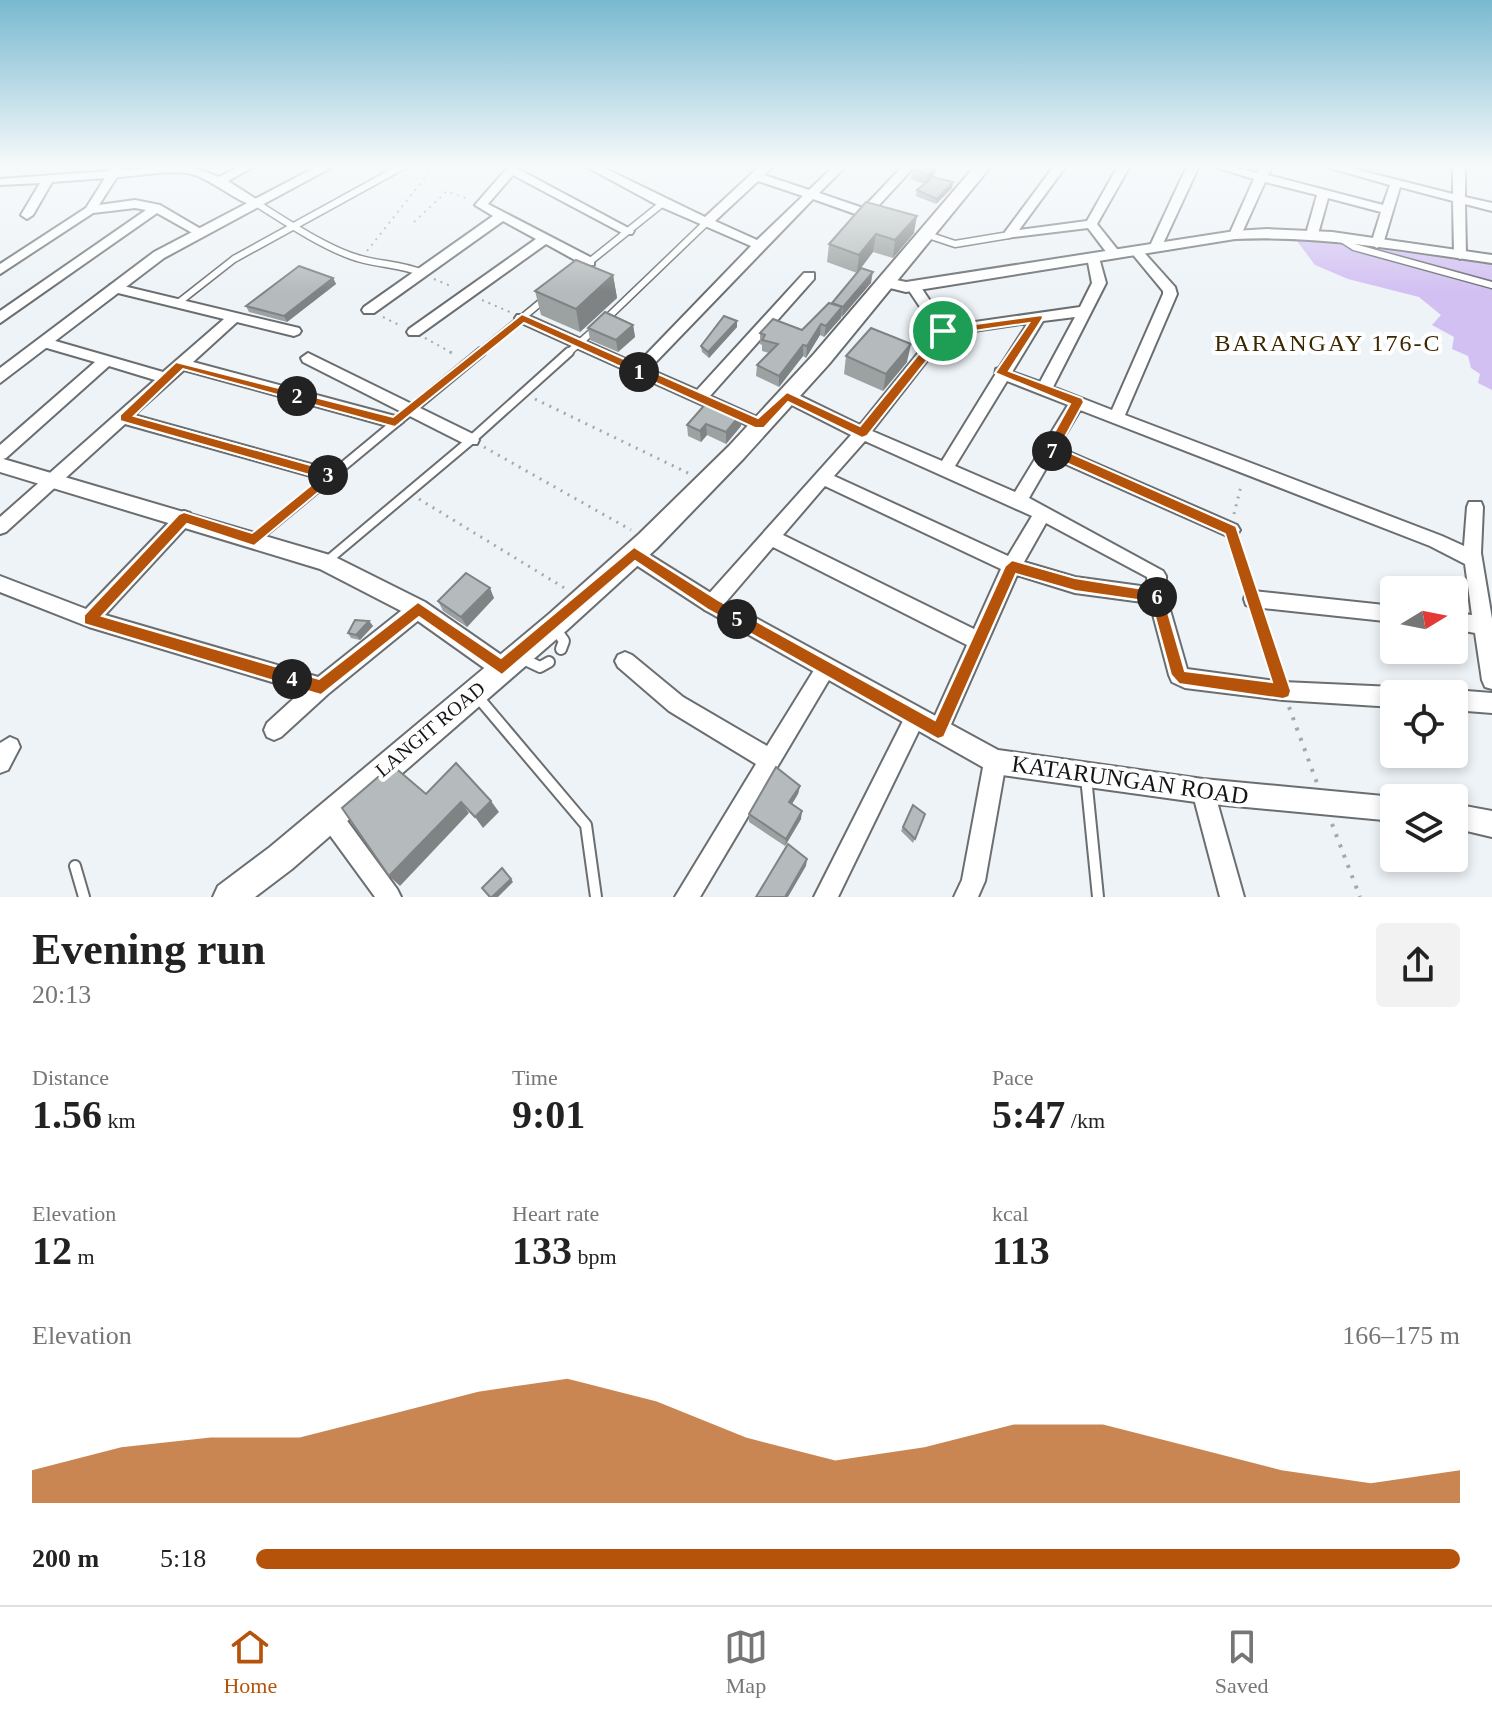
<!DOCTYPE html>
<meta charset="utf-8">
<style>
body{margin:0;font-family:"Times New Roman",serif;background:#f2f2f2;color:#222;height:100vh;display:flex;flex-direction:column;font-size:30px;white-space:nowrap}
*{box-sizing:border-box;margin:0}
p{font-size:26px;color:#767676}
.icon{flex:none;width:44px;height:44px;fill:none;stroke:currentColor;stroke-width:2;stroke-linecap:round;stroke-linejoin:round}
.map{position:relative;height:897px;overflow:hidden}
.drawer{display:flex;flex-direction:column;background:#fff;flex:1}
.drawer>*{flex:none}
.needle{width:52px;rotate:80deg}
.tools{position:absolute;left:1380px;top:576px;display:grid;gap:16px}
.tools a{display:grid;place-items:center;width:88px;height:88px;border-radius:8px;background:#fff;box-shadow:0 4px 12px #0003;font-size:40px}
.pin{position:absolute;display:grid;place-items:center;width:68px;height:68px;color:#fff;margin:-34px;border:4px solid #fff;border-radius:50%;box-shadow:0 2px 8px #0007}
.km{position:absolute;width:40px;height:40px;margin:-20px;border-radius:50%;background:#222;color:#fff;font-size:22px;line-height:40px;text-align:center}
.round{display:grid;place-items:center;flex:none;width:84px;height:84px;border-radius:8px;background:#f2f2f2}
.headline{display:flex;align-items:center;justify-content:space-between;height:136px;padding:0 32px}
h1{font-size:44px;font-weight:700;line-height:60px}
.stats{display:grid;grid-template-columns:repeat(3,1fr);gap:12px;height:136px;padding:8px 32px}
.stats div{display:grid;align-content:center}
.stats b{font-size:40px;font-weight:700}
.stats small{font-size:22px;font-weight:400}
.stats p{font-size:22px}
.chart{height:224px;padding:16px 32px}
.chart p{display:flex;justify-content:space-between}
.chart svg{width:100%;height:144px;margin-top:8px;fill:#b45309;opacity:.7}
ul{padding:0 32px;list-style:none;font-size:26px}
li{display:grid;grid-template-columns:128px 96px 1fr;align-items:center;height:60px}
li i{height:20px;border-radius:10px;background:#b45309}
.tab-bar{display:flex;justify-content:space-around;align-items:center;height:112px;border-top:2px solid #e0e0e0;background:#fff;font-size:22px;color:#767676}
.tab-bar a{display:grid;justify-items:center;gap:4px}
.tab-bar .current{color:#b45309}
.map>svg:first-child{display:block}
.green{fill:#d2c0f2}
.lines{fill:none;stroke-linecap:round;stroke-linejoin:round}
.service-far2-casing{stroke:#6a6e71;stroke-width:9}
.service-far1-casing{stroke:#6a6e71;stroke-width:12}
.service-casing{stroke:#6a6e71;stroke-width:14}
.minor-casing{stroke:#6a6e71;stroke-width:4}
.tertiary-casing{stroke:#6a6e71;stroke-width:4}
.secondary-casing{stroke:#6a6e71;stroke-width:4}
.path-far2{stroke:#a5a9ac;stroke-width:2;stroke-dasharray:2 5;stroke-linecap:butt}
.path-far1{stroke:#a5a9ac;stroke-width:3;stroke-dasharray:2 6;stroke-linecap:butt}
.path{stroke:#a5a9ac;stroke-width:4;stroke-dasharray:3 8;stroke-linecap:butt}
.service-far2{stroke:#fff;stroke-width:6}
.service-far1{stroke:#fff;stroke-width:8}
.service{stroke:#fff;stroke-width:10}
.minor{fill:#fff;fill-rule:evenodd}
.tertiary{fill:#fff;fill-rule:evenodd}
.secondary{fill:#fff;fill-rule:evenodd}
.wall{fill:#9ca1a2}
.shaded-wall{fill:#7f8384}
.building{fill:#b5bbbc;stroke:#7f8384;stroke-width:2}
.route{fill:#b45309;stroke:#fff;stroke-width:2;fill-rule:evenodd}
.labels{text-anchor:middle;stroke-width:8;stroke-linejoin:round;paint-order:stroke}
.street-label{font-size:20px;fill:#131516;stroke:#fff}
.quarter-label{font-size:24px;letter-spacing:2px;fill:#3a2700;stroke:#fff}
.near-street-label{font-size:24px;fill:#131516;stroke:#fff}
</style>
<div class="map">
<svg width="1492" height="897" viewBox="0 0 1492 897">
<rect width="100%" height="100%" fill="#eef3f7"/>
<polygon class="green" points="1316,238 1492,263 1492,390 1478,383 1480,374 1471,368 1468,356 1452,349 1454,337 1432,325 1441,315 1419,297 1348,279 1315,265 1297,241"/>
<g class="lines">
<g class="service-far2-casing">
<g id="service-far2">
<path d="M256,203c28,18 74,48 105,56 21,6 40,5 61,14"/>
<polyline points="928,235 955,244 1009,235"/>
<polyline points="1340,238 1354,247 1492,285"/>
<polyline points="588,263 663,203"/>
<polyline points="178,303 234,259 403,166"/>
<polyline points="605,320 707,222"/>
<polyline points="478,354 546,298"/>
<polyline points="567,354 595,329"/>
</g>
</g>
<g class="service-far1-casing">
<g id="service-far1">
<polyline points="254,540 481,352"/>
<polyline points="327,561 471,440 569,352"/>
</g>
</g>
<g class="service-casing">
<g id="service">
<polyline points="554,627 564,641 561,649"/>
<polyline points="521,658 540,667 549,662"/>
<polyline points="477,696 586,825 596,897"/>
<polyline points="1086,777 1098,897"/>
<polyline points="75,866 84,897"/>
</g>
</g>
<g class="minor-casing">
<g id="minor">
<path d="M113,166h8v4l68,-4 30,11 21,-11h15l-27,15 34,22 -2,3c-20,1 -49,-30 -74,-33 -21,-3 -48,3 -69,4l-18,28 36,-5 25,5 46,27 -2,3h-8l-39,-22 -157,110v-12l146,-101 -11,-2 -42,5 -93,61v-10l86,-56 19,-30 -53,4 -19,33 -6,4 -6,-4 19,-32 -40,2v-6l109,-8z"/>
<polygon points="509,166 521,166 518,169 634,231 632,234 624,234 513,175 488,204 594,259 594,265 584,265 546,244 419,335 409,335 407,332 409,329 536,239 503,221 374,313 364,313 362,310 364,307 493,216 475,205"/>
<path d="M585,166h15l105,51 55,-51h13l-9,9 45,15 25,-24h12l-27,27 44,15 40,-42h12l-46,50h-8l-48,-17 -164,170 48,21 107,-117h10v6l-104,117 56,25 2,4 -8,6 -243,-110 -2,-3 2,-3h10l110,49 114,-118 -92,-40zM758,181l45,15 -46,44 -42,-19z"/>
<polygon points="1054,166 1066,166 1019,230 1087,221 1118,166 1130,166 1097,224 1121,254 1120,257 1110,257 1088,228 1005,238 1005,232"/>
<polygon points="1187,166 1199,166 1161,248 1159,251 1151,251 1149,248"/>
<polygon points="1212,166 1231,166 1257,173 1260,166 1272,166 1268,175 1383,205 1390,185 1323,166 1342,166 1453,194 1453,170 1449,166 1462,166 1465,169 1465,197 1492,203 1492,211 1465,204 1466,255 1460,259 1454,255 1453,201 1400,187 1383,244 1377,248 1371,244 1381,212 1328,198 1318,234 1316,237 1308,237 1306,234 1317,195 1265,182 1241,235 1235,239 1229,235 1254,179"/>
<path d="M1136,247l4,1 35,39 2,7 -52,121 317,121 22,10 3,-39 2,-5h12l2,5 -2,46 11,66v70l-7,-2 -3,-7 -7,-47 -21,-4v-16l18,2 -7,-51 -35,-18 -350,-136 -22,37 179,78 3,5 -3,5 -6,2 -6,-2 -173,-77 -23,40 134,73 3,5v20l21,73 96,13 111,5 7,3 2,4h-9v13l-111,-7 -98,-12 -13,-6 -3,-7 -19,-72 -75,-10 -58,-18 -72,163 -7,3 -7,-3 -3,-7 39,-86 -194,-98 -54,63 -7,2 -7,-2 -2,-6 2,-6 146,-163 -69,-35 -3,-4 3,-4h10l68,33 76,-94 -30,-45 2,-3h10l29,43 133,-19 12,-24 -5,-26 1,-3h10l8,29 -53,104 59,23 51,-116v-3l-33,-40zM1075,317l-35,65 -28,-10 31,-51zM1028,323l-29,45 -3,1 -1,6 -53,86 -70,-30 75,-96zM1007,381l61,24 -53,87 -60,-26zM865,441l167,75 -24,40 -174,-80zM825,486l176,83 -27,60 -191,-94zM1046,523l101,54 1,10 -73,-10 -51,-15z"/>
<polygon points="115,284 299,328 301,331 299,334 294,336 237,322 193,362 395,416 403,422 395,428 184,370 134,415 332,470 338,471 340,476 338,481 332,482 125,424 6,532 0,534 0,517 155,380 109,366 6,458 0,460 0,445 95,362 40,346 38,343 40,340 45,338 163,372 224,319 110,291 110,285"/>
<polygon points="308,353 477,436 479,440 477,444 465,444 303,362 301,358"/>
<polygon points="184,511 190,513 193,518 190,523 105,615 318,677 411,603 418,601 425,603 427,609 425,615 328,694 281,737 274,740 267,737 264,730 267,723 302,691 89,627 0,592 0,576 86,609 178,513"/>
<polygon points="1253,591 1394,606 1394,622 1253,607 1246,605 1244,599 1246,593"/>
<polygon points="625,652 632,655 683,697 767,746 819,662 826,659 833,662 836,668 700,897 675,897 756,764 669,711 618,667 615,661 618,655"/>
<polygon points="1454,690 1492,693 1492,713 1454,710 1454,694 1447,694"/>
<polygon points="915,708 922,711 925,718 838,897 814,897 908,711"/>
<polygon points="10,737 17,740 20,747 8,770 0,773 0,743"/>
<polygon points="995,751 1003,754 1006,762 985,881 978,897 954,897 962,880 984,762 987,754"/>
<polygon points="1203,780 1211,783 1214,791 1244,897 1220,897 1192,791 1195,783"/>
<polygon points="329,804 337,807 397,889 401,897 375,897 321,823 318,815 321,807"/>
</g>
</g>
<g class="tertiary-casing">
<g id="tertiary">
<polygon points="318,166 334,166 164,258 0,383 0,368 154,252"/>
<path d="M1267,229l65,3 160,23v8c-86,-12 -170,-28 -257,-24l-329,53 -24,-6 -2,-3 7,-5 19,4 329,-51z"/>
<polygon points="0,458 333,556 425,602 510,661 513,668 510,675 502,678 494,675 411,616 320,569 0,472"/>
<polygon points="634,545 719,598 998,750 1203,779 1394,797 1397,798 1394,798 1394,821 1203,803 995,774 705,610 627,559 624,553 627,547"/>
<polygon points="1454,804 1492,811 1492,837 1454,828"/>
</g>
</g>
<g class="secondary-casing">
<polygon id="secondary" points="975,166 991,166 829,364 744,458 657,548 567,630 292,869 255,897 213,897 218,886 270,847 549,614 639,534 729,446 814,354"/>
</g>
<g class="path-far2">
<polyline points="414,222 447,191 468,199"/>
<polyline points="367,251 434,166"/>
<polyline points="434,279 453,287"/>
<polyline points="482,300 512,313"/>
<polyline points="383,317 401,326"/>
<polyline points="425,338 454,354"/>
</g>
<g class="path-far1">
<polyline points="450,352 457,356"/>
<polyline points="535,399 690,474"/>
<polyline points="484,447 631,530"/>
<polyline points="419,499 566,589"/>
<polyline points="1234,514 1241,486"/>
<polyline points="1235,544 1249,586"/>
</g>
<g class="path">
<polyline points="1259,616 1277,674"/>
<polyline points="1289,707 1317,783"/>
<polyline points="1332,824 1360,897"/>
</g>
<use href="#service-far2" class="service-far2"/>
<use href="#service-far1" class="service-far1"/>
<use href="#service" class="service"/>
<use href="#minor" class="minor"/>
<use href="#tertiary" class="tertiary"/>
<use href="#secondary" class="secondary"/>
</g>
<g class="wall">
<polygon points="913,169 935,174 933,177 953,182 952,188 936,204 916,196 917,190 924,184 911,179"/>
<polygon points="866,202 914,233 893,258 873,252 861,268 873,272 871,282 824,337 820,335 806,358 803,356 779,387 756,376 757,365 769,353 762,351 762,345 760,344 760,333 802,330 832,304 857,273 827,262 829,244"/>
<polygon points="613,275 617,298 580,332 541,315 535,291"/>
<polygon points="333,278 336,284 287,322 249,312 246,306"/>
<polygon points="737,321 737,327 709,358 702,352 701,346"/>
<polygon points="633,325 635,337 618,352 590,340 588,328"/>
<polygon points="846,356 907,362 883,391 844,374"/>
<polygon points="709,400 741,426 726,444 707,435 701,442 688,436 687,425"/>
<polygon points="494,598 467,627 443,611 438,601"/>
<polygon points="369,621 373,626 360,640 351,638 348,633"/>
<polygon points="800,786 798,794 792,804 801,819 785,846 749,822 749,814"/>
<polygon points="913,805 925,814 913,843 901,831"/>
</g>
<g class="shaded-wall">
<polygon points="935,166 937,166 935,174 926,185 928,175"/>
<polygon points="953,182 952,188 936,204 937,199"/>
<polygon points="917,216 914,233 893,258 895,240"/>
<polygon points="876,234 873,252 857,273 859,255"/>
<polygon points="872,273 871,283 842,317 843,307"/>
<polygon points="613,275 617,298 580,332 576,309"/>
<polygon points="333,278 336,284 287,322 284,316"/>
<polygon points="842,307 841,318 824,337 826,326"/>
<polygon points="737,321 737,327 709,358 708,352"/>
<polygon points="821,324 820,335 806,358 807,346"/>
<polygon points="633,325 635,337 618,352 616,340"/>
<polygon points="911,344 907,362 883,391 886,374"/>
<polygon points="803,345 803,356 779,387 779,376"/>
<polygon points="741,414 741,426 726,444 726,432"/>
<polygon points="706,424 707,435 701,442 700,431"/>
<polygon points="490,588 494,598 467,627 461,617"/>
<polygon points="369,621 373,626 360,640 356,635"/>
<polygon points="800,786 798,794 788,810 789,802"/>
<polygon points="491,801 499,812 483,828 475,817"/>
<polygon points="461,802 469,813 400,886 389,876"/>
<polygon points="802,811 801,819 785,846 786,839"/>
<polygon points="807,859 806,866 788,897 785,897"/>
<polygon points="511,879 513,882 498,897 492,897"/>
</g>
<g class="building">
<polygon points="916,166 935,166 928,175 913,169"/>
<polygon points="933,177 953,182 937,199 917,190"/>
<polygon points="866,202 917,216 895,240 876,234 859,255 829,244"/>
<polygon points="576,260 613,275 576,309 535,291"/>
<polygon points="299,266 333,278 284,316 246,306"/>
<polygon points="861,268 873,272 843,307 832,303"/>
<polygon points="829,303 842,307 826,326 821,324 807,346 803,345 779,376 757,365 778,344 762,340 765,335 760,333 773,319 802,330"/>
<polygon points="605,312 633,325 616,340 588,328"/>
<polygon points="724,316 737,321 708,352 701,346"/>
<polygon points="871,328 911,344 886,374 846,356"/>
<polygon points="709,400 741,414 726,432 706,424 700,431 687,425"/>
<polygon points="466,573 490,588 461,617 438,601"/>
<polygon points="355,620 369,621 356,635 348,633"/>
<polygon points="456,763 491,801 475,817 461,802 389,876 342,808 392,765 426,794"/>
<polygon points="776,767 800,786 789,802 802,811 786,839 749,814"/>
<polygon points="913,805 925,814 915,839 903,827"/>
<polygon points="788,844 807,859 785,897 756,897"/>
<polygon points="502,868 511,879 492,897 490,897 482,888"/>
</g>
<linearGradient id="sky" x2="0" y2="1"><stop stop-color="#79b9d0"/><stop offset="0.57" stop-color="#f7fafb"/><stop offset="1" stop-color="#f7fafb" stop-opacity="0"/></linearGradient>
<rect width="1492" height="292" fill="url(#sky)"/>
<path class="route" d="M522,314l236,104 29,-26 73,34 79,-97 103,-14 1,3 -34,53 73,27 2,4 -25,46 177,78 55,165 -2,6 -6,2 -104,-15 -8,-9 -20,-73 -76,-11 -59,-17 -72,163 -6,2 -231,-130 -72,-48 -133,114 -83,-58 -98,78 -237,-71v-9l95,-101 5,-2 68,21 68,-55 -200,-57v-6l56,-53 217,55zM524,323l231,105h9l24,-26 74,36 5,-2 80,-101 82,-12 -34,50 75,31 -26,47 2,3 179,80 47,148 -87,-11 -23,-79 -87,-14 -63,-18 -7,6 -70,154 -217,-120 -84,-53 -133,111 -83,-56 -99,77 -217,-63 85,-92 67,22 84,-70 -6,-5 -198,-55 49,-47 212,58z"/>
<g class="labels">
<g class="street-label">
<text transform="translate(430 729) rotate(-40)" y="7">LANGIT ROAD</text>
</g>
<g class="quarter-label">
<text x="1328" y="351">BARANGAY 176-C</text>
</g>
<g class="near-street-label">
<text transform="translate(1130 780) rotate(8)" y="8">KATARUNGAN ROAD</text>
</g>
</g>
</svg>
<div class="tools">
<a><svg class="needle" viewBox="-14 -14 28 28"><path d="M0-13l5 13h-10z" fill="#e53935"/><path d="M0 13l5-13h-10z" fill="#767676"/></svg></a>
<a><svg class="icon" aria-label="locate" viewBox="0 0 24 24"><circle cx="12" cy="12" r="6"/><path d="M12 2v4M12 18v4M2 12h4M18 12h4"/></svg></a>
<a><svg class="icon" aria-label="layers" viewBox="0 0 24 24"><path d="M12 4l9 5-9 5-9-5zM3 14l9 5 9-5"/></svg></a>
</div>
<div class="pin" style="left:943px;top:331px;background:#1e9e55"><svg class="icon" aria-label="arrive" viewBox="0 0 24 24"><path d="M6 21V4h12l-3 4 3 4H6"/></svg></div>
<b class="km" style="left:639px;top:372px">1</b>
<b class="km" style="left:297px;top:396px">2</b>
<b class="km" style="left:328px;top:475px">3</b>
<b class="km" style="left:292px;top:679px">4</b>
<b class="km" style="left:737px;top:619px">5</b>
<b class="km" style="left:1157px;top:597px">6</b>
<b class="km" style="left:1052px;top:451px">7</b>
</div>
<section class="drawer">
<div class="headline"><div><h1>Evening run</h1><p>20:13</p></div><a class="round"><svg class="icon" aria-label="share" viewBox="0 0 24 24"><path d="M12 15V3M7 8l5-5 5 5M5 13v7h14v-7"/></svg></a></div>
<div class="stats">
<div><p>Distance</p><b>1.56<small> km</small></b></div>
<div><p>Time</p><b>9:01</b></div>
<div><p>Pace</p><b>5:47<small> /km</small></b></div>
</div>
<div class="stats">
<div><p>Elevation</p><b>12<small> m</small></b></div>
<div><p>Heart rate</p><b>133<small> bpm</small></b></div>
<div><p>kcal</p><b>113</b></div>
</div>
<div class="chart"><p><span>Elevation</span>166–175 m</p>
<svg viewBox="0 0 160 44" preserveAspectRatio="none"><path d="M0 44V34L10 27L20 24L30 24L40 17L50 10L60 6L70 13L80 24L90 31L100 27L110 20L120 20L130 27L140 34L150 38L160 34V44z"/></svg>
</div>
<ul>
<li><b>200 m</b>5:18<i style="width:100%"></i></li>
</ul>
</section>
<nav class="tab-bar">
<a class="current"><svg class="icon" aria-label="home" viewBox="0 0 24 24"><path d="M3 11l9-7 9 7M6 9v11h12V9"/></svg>Home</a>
<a><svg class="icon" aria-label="map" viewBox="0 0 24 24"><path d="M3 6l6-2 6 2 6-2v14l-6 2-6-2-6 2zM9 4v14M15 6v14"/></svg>Map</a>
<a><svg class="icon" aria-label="saved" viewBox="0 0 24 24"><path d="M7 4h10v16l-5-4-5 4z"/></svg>Saved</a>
</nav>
